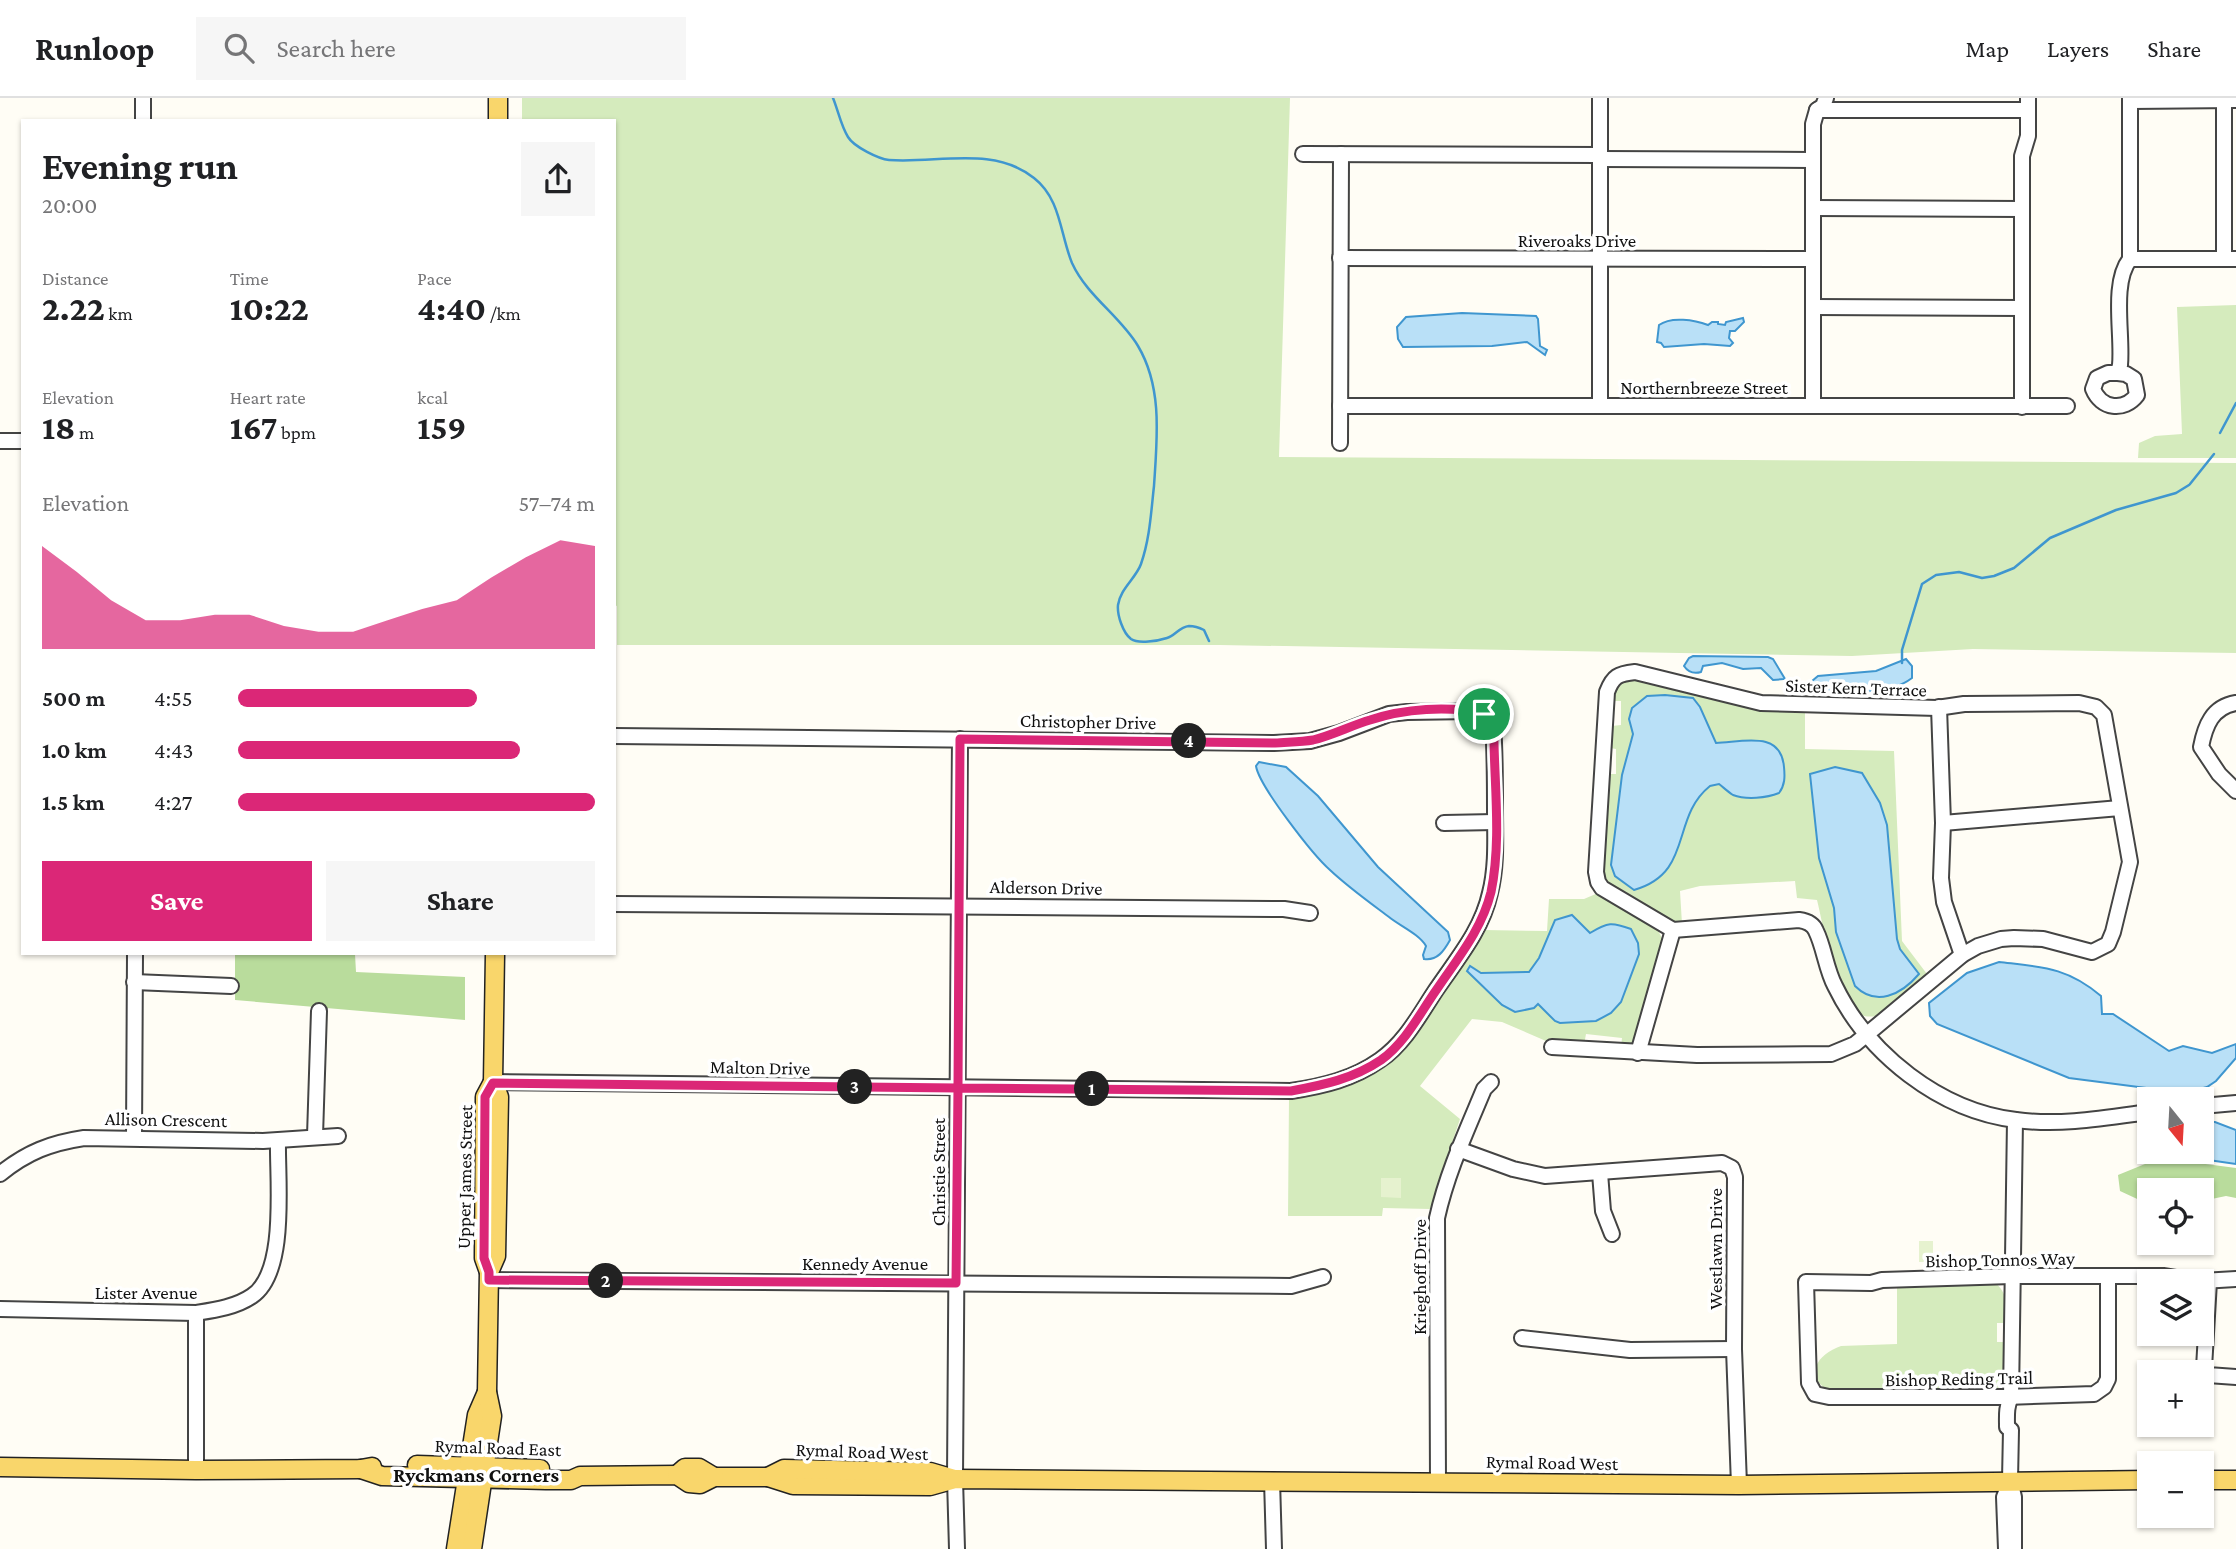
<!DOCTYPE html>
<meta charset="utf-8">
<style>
body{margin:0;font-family:"Crimson Pro",serif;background:#f6f6f6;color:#202124;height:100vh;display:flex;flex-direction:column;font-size:26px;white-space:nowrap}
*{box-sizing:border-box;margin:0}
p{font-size:23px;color:#757577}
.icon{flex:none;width:38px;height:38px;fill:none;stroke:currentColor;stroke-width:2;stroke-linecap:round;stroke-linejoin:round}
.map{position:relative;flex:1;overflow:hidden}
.drawer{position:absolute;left:21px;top:21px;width:595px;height:836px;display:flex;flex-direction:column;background:#fff;border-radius:0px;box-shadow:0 2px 5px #0004}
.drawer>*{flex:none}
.needle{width:46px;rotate:162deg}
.fabs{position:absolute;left:2137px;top:989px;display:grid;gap:14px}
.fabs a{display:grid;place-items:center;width:77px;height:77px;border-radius:0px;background:#fff;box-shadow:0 2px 5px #0004;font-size:35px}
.pin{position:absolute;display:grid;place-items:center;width:60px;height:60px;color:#fff;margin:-30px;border:4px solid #fff;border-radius:50%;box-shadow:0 2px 7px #0007}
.km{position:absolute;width:35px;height:35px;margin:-18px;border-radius:50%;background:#222;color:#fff;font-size:19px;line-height:35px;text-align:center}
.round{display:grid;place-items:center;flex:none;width:74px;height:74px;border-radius:0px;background:#f6f6f6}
.head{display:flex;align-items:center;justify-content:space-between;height:119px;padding:0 21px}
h1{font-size:38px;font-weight:700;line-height:52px}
.figures{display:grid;grid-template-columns:repeat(3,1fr);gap:10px;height:119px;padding:7px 21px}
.figures div{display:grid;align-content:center}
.figures b{font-size:35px;font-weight:700}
.figures small{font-size:19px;font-weight:400}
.figures p{font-size:19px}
.chart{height:196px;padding:14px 21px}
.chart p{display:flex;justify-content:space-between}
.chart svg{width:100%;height:126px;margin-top:7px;fill:#db2777;opacity:.7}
.action{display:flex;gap:14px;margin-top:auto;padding:14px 21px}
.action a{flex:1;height:80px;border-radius:0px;background:#db2777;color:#fff;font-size:28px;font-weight:700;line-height:80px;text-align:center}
.action a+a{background:#f6f6f6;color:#202124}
ul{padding:0 21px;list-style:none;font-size:23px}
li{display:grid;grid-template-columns:112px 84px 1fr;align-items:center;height:52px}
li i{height:18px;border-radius:9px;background:#db2777}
header{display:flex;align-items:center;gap:42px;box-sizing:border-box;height:98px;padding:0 35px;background:#fff;border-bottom:2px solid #e0e0e0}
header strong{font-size:33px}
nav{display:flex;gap:38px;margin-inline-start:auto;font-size:24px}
.search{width:490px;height:63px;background:#f6f6f6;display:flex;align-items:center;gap:18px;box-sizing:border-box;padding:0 24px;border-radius:0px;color:#757577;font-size:26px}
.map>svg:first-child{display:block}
.green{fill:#d5ebbd}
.forest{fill:#b9dc9c}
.pitch{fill:#e6f2cf}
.water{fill:#b9e0f7;stroke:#3f96cf;stroke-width:2}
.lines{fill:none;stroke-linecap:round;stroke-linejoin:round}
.stream{stroke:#3f96cf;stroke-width:2.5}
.minor-casing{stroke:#444;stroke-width:18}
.major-casing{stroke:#222;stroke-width:21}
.minor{stroke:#fff;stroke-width:14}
.major{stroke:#f9d66b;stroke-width:18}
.route-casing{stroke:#fff;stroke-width:14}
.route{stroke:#db2777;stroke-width:9}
.labels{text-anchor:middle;stroke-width:7;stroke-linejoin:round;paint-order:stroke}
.street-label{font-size:19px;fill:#111;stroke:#fff}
.neighbourhood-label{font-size:21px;font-weight:bold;fill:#111;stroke:#fff}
</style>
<header>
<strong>Runloop</strong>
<div class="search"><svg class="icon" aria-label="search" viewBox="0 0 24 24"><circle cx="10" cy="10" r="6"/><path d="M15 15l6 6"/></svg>Search here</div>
<nav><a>Map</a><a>Layers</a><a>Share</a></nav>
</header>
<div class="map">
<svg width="2236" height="1451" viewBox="0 0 2236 1451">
<rect width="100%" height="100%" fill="#fffdf5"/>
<g class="green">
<polygon points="522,0 1290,0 1279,359 2236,365 2236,555 1973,551 1852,558 1220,547 617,547 617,508 614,507 614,23 522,23"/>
<polygon points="2236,207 2236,360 2138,360 2139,345 2155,338 2182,336 2177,209"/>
<path d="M1636,579l117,32 52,1v39l89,2 8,190 25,33 -51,42c-6,1 -12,1 -16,-2 -25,-17 -36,-85 -43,-114l-20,-2 -2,-17 -95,5 -20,5 2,33 -9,-1 -64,-34 -6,-10 6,-105h7v-25l-6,-1 2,-22 9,-1v-24h-10c6,-14 10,-19 25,-24z"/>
<path d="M1598,795l57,32 8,15 -31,104 -11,3 1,-9 -36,-4 -2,11 -38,-4 -44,-19 -30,-3 -52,67 40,33 -30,90 -47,-1 -1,8h-94l1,-119c23,-3 47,-6 68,-15 55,-24 95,-104 127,-152l63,1 2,-32h35z"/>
<path d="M1897,1184h97c15,11 12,24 12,41h-9v19h9c-1,18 5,42 -14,50h-161c-29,-15 -14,-38 10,-46l56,-2z"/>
</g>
<g class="forest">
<polygon points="235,856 355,856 356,874 465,879 465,922 235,902"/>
<polygon points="2175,1062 2236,1070 2236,1100 2226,1098 2202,1103 2202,1092 2149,1092 2148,1106 2120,1093 2118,1077 2145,1066"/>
</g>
<g class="pitch">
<polygon points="1381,1080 1401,1080 1401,1100 1381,1099"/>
<rect x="1919" y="1143" width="14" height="21"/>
</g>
<g class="water">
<polygon points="1462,215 1536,218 1538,221 1540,248 1547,252 1545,257 1527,244 1492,248 1403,249 1398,241 1397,229 1406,219"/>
<path d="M1743,220l1,4 -9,9h-5l-1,7 4,5 -3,3 -26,-2 -40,3 -3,-4 -4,-1 2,-17c12,-9 36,-5 49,0l4,-3h6v2l7,1 1,-3z"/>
<path d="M1693,558l75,1 5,2 12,20 -12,1 -12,-12 -18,1 -21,-6 -19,3 -2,6c-7,2 -13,0 -17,-6l5,-8z"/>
<path d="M1906,561l6,7v12c-25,19 -66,14 -96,12l-4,-9 6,-5 58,-5z"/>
<path d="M1665,597l28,3 7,9 16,36c27,-1 65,-13 68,24 1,10 1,18 -5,26 -12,5 -33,7 -46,2 -5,-3 -10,-8 -14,-11l-9,2c-40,32 -16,87 -76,104l-19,-14 -4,-11 11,-90 11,-41 -4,-15 3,-11 15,-12z"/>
<path d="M1259,664l27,5 32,29 60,71 70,65 2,8c-6,11 -13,21 -26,19l-1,-4 3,-9c-7,-12 -26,-20 -37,-29 -20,-15 -41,-30 -59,-47 -17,-15 -71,-84 -74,-104z"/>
<path d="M1835,669l27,6 18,30 7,22 10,114 3,10 19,25c-18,21 -43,33 -64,12l-19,-54 -2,-24 -15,-50 -9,-84z"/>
<path d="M1572,817l18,18c18,-11 22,-11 41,-4l7,14 1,11 -18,48 -10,11 -15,8 -36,2 -5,-2 -17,-17 -4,4 -19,4 -13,-7 -35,-34 3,-5 11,7 48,-1 10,-14 16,-38z"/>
<path d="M1999,864c43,5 68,5 102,34l1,18h11l56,37 14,-5 29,7 24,-9v14l-20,23 -9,6 -22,6 -116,-15 -132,-54 -7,-8 -1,-13 38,-30z"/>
<polygon points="2202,1024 2215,1024 2236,1032 2236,1066 2181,1058 2178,1054 2202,1054"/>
</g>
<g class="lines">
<g class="stream">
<path d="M833,0c5,12 8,28 15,39 6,10 31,22 41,23 47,4 104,-15 145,18 27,21 26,56 38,85 15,33 48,53 66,83 25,42 19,93 16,140 -3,26 -4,52 -13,78 -5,14 -21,25 -23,41 -1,10 5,28 13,34 7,5 27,2 36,-1 8,-2 12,-11 22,-12 5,0 11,2 15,4l5,11"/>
<polyline points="2220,335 2236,305"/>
<polyline points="2190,386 2214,356"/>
<polyline points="1902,565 1902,552 1922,486 1936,477 1959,474 1982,480 1994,478 2014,470 2050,440 2116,412 2176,395 2189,387"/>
</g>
<g class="minor-casing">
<g id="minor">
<polyline points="2131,3 2236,2"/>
<polyline points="1817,12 2028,12"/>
<polyline points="143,23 143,0"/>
<polyline points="1303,56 1600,57"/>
<polyline points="1600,61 1812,62"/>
<polyline points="1813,110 2022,111"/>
<polyline points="1340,160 1813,161"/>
<polyline points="2130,161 2236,161"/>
<polyline points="2224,161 2224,0"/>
<polyline points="1813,209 2022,210"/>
<path d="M2118,275l8,1 8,5 3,16c-13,17 -36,14 -44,-6l4,-11 11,-5h10l2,-8c3,-30 -9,-82 10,-106v-161"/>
<polyline points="1340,308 2067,308"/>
<polyline points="1600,308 1600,0"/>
<polyline points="1813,308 1813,26 1817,12 1823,8 1826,0"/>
<polyline points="2022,309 2022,58 2028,38 2028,0"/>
<polyline points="0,343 23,343"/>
<polyline points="1340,345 1341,56"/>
<path d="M2236,605c-24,4 -31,23 -35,44l18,27 17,17"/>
<polyline points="1939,609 1943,725 1941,780 1944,804 1962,857"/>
<polyline points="1444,725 1495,724"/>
<polyline points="1943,725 2120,710"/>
<polyline points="614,806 1284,811 1310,815"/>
<path d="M1673,832l126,-10c7,1 14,3 17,11 8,16 10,38 19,55 33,68 105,125 181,134 44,6 89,-2 133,-8"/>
<polyline points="134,884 231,888"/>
<path d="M1552,949l145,8 134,-1 24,-10 11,-9 96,-80 16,-9 23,-7 13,-1 29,1 49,13 16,-8 5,-12 17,-70 -26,-147 -8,-8 -17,-4 -115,1 -27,4 -176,-5 -126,-31c-17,2 -22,4 -28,20l-11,180 2,10 4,6 71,42"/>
<polyline points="1638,955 1673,832"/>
<path d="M493,984l798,9c33,-5 62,-12 89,-31 25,-17 40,-46 56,-70 21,-31 46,-60 54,-97 7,-27 5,-57 5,-85 0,-28 0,-56 -2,-85l-9,-9 -11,-3 -66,1 -18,2 -50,19 -29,8 -36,2 -660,-7"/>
<polyline points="2202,1008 2236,1005"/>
<polyline points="315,1038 319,913"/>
<polyline points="134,1040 135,856"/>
<polyline points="1458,1051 1513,1071 1545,1078 1722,1065 1732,1070 1735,1079 1734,1251 1739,1387"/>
<polyline points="1600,1075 1603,1113 1612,1136"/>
<path d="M0,1076c27,-22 51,-31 84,-36l179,3 75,-5"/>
<polyline points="2108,1178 2108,1281 2104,1289 2094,1296 2006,1299 1829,1299 1815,1296 1809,1285 1806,1184 1871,1185 1882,1182 2012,1178 2163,1178 2195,1183"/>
<polyline points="489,1182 1291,1188 1323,1179"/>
<polyline points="2202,1183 2236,1181"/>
<polyline points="2209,1183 2204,1270 2208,1277 2236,1279"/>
<path d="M0,1211l196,4c19,-3 40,-6 56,-17 36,-24 25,-117 26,-155"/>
<polyline points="1522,1240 1630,1252 1734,1251"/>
<polyline points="196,1372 196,1215"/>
<polyline points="1272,1382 1274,1451"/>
<path d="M1438,1385l-1,-265c10,-45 29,-86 47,-129l7,-7"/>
<polyline points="957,1451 955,1381 960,641"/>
<polyline points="2006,1451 2004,1399 2010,1384"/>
<path d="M2014,1451v-52l-4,-17 1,-50 -4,-3c0,-11 -1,-20 4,-30l4,-277"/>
</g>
</g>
<g class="major-casing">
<g id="major">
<polyline points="498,23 498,0"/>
<polyline points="489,1174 496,1158 499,999 493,984 495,856"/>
<polyline points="417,1367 540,1371"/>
<polyline points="0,1369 196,1372 361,1371 372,1369"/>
<polyline points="361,1371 382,1378 546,1382 571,1382 580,1378 677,1377 689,1385 700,1386 714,1379 768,1379 793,1387 930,1388 955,1381 1739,1387 2149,1382"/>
<polyline points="677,1377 685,1370 699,1370 714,1379"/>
<polyline points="768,1379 784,1371 930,1374 954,1381"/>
<polyline points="2202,1382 2236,1382"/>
<polyline points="456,1451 477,1317 487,1294"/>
<polyline points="472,1451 492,1318 487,1294 489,1174 484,1160 485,999 493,984"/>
</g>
</g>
<use href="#minor" class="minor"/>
<use href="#major" class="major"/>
</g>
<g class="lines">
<g class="route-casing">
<path id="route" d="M1484,616l9,9 1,20c1,48 7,101 -3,149 -9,37 -33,66 -54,97 -17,24 -31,53 -56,71 -28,19 -58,25 -90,31l-333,-3 -2,195 -467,-3v-8l-5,-14 1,-161 8,-14 465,5 2,-349 315,4c12,-1 26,-1 38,-3 20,-5 37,-14 57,-20 33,-11 79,-15 114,-6"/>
</g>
<use href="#route" class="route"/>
</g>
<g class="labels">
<g class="street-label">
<text x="1577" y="149">Riveroaks Drive</text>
<text x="1704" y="296">Northernbreeze Street</text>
<text transform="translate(1856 589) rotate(2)" y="7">Sister Kern Terrace</text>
<text transform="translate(1088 623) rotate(1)" y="7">Christopher Drive</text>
<text transform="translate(1046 789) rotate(1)" y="7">Alderson Drive</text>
<text transform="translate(760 969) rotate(1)" y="7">Malton Drive</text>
<text transform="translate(166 1021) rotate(1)" y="7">Allison Crescent</text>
<text transform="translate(938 1074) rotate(-90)" y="7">Christie Street</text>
<text transform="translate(464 1079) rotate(-89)" y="7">Upper James Street</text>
<text transform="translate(1715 1151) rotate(-90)" y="7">Westlawn Drive</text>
<text transform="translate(2000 1161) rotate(-1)" y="7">Bishop Tonnos Way</text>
<text x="865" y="1172">Kennedy Avenue</text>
<text transform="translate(1419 1179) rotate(-90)" y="7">Krieghoff Drive</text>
<text x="146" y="1201">Lister Avenue</text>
<text transform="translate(1959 1280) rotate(-1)" y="7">Bishop Reding Trail</text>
<text transform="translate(498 1349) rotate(2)" y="7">Rymal Road East</text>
<text transform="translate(862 1353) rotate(2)" y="7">Rymal Road West</text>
<text transform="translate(1552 1364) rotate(1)" y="7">Rymal Road West</text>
</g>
<g class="neighbourhood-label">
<text x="476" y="1384">Ryckmans Corners</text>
</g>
</g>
</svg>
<div class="fabs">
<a><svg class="needle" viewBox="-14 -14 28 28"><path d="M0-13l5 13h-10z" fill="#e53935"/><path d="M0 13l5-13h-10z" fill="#757577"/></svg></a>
<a><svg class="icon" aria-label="locate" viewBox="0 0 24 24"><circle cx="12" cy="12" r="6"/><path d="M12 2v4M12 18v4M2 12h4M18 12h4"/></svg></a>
<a><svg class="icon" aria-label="layers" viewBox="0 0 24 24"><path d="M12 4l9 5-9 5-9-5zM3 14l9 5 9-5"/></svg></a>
<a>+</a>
<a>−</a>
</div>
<div class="pin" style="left:1484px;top:616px;background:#1e9e55"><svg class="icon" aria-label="arrive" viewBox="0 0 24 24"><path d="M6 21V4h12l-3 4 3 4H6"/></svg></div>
<b class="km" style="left:1092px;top:991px">1</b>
<b class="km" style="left:606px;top:1183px">2</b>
<b class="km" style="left:855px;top:989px">3</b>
<b class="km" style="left:1189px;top:643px">4</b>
<section class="drawer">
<div class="head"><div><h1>Evening run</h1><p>20:00</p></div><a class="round"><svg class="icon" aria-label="share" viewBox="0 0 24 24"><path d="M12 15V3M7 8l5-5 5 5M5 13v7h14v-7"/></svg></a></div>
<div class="figures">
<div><p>Distance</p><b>2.22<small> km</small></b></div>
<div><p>Time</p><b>10:22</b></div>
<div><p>Pace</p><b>4:40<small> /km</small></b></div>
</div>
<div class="figures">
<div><p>Elevation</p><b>18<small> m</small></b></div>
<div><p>Heart rate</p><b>167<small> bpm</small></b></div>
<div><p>kcal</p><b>159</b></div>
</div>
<div class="chart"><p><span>Elevation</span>57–74 m</p>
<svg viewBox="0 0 160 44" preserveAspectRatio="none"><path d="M0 44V8L10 17L20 27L30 34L40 34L50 32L60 32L70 36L80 38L90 38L100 34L110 30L120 27L130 19L140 12L150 6L160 8V44z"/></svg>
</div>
<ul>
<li><b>500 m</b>4:55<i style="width:67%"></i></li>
<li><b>1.0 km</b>4:43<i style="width:79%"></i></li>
<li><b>1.5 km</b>4:27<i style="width:100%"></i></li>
</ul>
<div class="action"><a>Save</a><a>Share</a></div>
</section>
</div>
